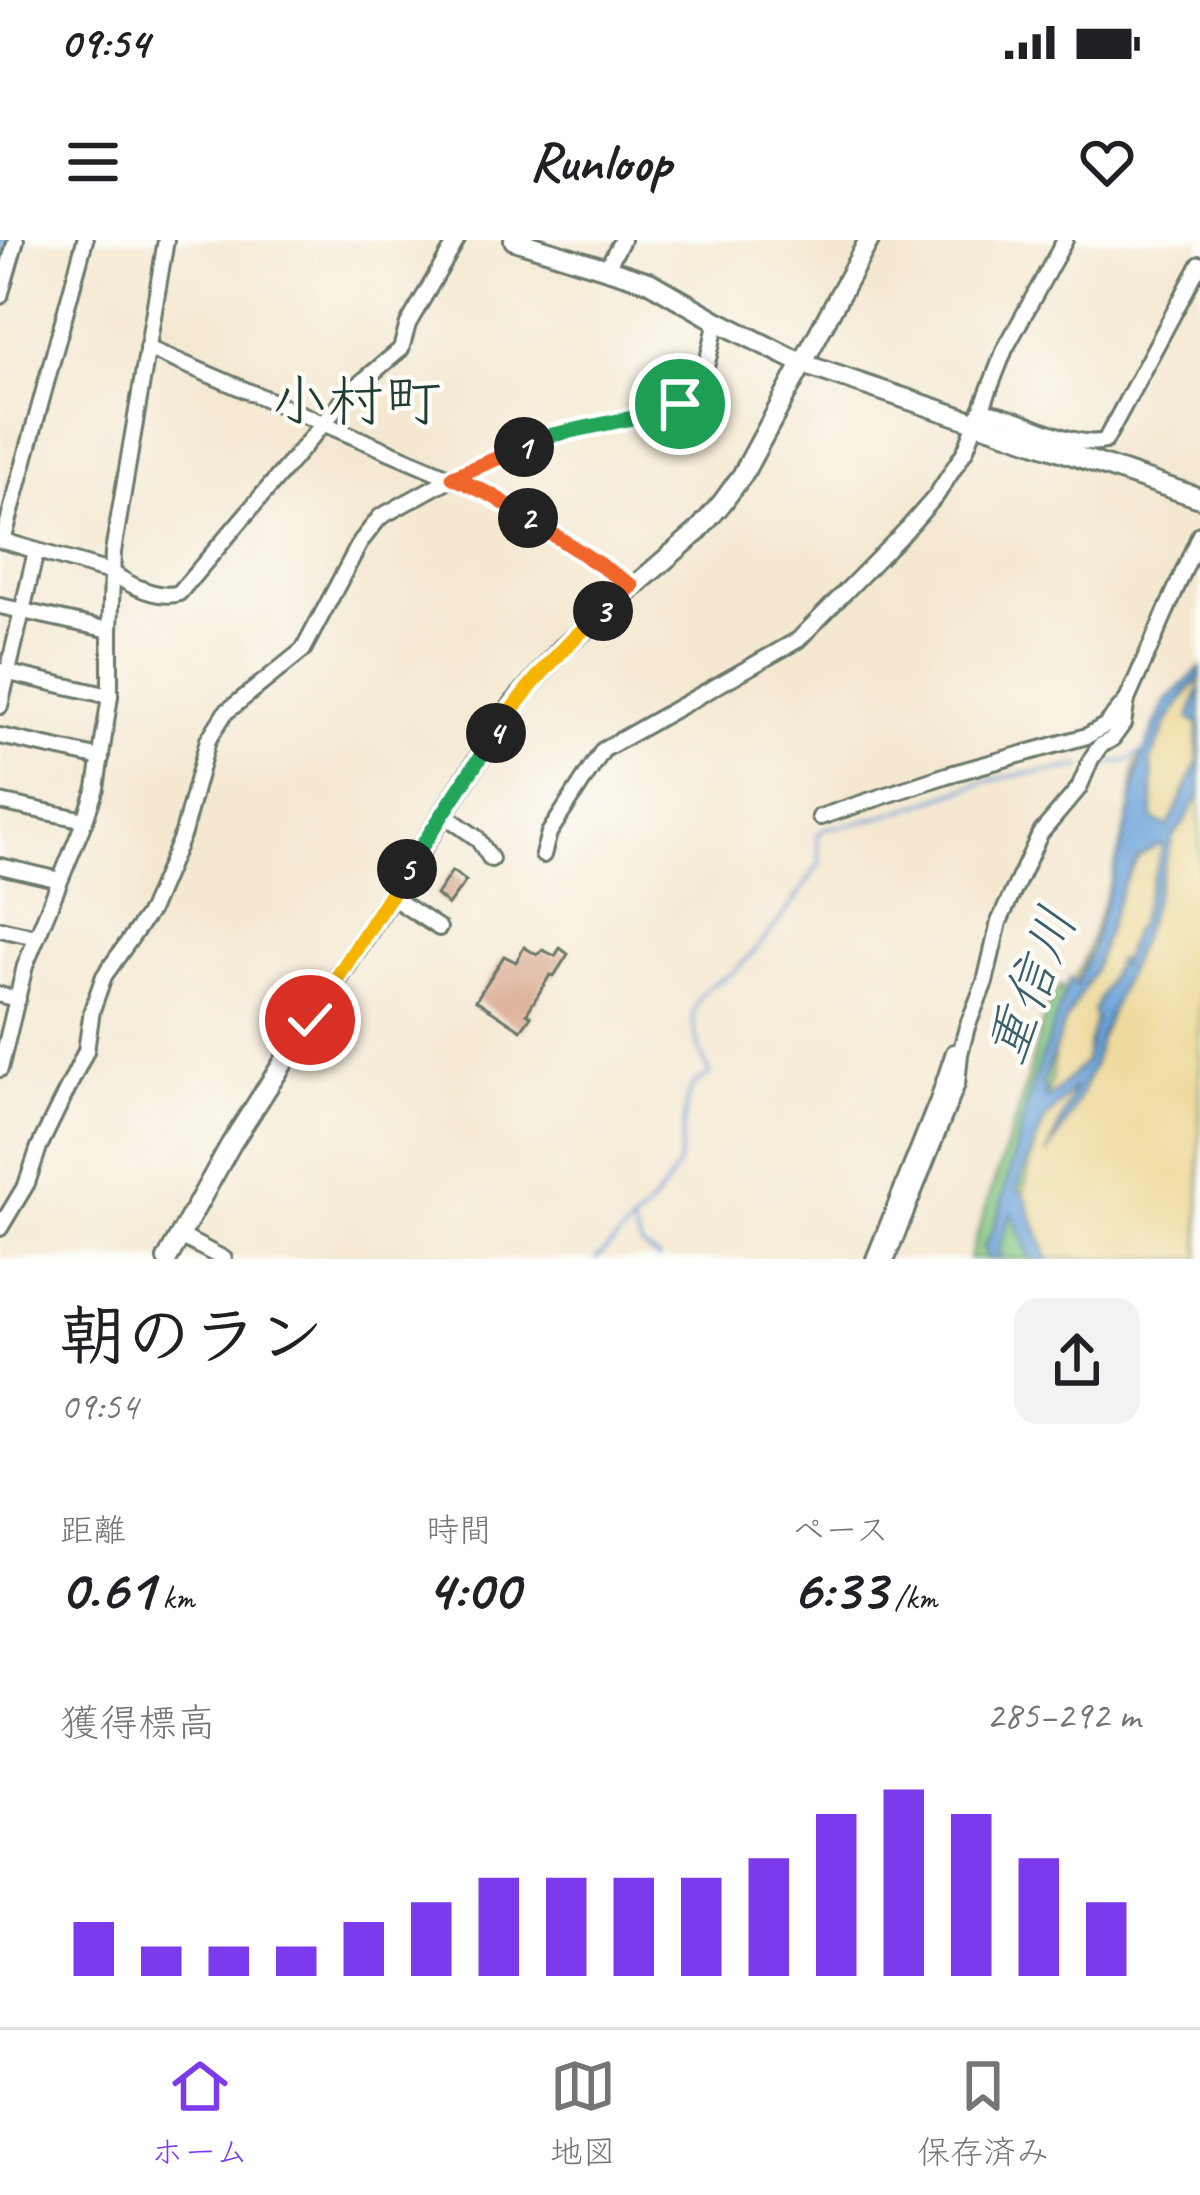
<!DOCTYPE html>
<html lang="ja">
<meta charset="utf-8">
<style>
body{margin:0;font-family:Caveat,"Klee One",sans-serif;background:#f2f2f2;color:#202124;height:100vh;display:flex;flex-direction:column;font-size:45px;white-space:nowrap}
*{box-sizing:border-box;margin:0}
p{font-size:39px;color:#757577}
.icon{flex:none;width:66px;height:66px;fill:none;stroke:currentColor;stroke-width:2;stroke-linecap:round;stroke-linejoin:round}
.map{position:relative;height:1019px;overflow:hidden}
.sheet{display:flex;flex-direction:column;background:#fff;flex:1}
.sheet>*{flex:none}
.pin{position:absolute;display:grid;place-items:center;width:102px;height:102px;color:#fff;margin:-51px;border:6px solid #fff;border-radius:50%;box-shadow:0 3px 12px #0007}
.km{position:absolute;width:60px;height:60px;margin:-30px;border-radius:50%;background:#222;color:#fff;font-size:33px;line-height:60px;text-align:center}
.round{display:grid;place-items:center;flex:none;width:126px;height:126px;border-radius:24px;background:#f2f2f2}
.headline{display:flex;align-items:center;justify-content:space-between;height:204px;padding:0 60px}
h1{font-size:66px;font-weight:700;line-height:90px}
.figures{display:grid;grid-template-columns:repeat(3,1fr);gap:18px;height:204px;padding:12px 60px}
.figures div{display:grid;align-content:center}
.figures b{font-size:60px;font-weight:700}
.figures small{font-size:33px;font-weight:400}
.figures p{font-size:33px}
.chart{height:336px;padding:24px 60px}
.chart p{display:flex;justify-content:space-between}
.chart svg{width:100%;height:216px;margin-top:12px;stroke:#7c3aed;stroke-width:6}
.status{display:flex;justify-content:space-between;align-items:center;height:84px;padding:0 60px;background:#fff;direction:ltr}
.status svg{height:33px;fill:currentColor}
header{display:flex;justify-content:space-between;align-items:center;height:156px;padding:0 60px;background:#fff;font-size:54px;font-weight:700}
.dock{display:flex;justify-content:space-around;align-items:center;height:168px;border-top:3px solid #e0e0e0;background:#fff;font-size:33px;color:#757577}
.dock a{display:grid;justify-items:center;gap:6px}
.dock .on{color:#7c3aed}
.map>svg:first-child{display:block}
.green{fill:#86c882;stroke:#52825b;stroke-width:3}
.sand{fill:#eeda9e;stroke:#868c69;stroke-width:3}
.water{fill:#6aa1d8;stroke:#446f86;stroke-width:3;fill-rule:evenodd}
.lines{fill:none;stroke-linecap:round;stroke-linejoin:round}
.stream{stroke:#6aa1d8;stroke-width:3}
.river{stroke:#6aa1d8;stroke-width:21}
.building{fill:#d8a48b}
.minor-casing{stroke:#6a796b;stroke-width:20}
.major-casing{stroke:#6a796b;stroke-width:24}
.minor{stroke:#fff;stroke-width:14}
.major{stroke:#fff;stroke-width:18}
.split-1-casing{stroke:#fff;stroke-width:24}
.split-2-casing{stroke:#fff;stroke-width:24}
.split-3-casing{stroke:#fff;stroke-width:24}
.split-4-casing{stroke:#fff;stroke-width:24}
.split-5-casing{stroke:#fff;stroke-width:24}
.split-6-casing{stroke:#fff;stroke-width:24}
.split-1{stroke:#22a559;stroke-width:15}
.split-2{stroke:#f0652b;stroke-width:15}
.split-3{stroke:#f0652b;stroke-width:15}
.split-4{stroke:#f5b400;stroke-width:15}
.split-5{stroke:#22a559;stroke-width:15}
.split-6{stroke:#f5b400;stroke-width:15}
.labels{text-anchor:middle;stroke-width:9;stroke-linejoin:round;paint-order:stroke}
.water-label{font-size:54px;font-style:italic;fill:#39606d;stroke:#fdfcf7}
.quarter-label{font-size:57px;fill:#1f3d34;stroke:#fdfcf7}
</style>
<div class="status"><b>09:54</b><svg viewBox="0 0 49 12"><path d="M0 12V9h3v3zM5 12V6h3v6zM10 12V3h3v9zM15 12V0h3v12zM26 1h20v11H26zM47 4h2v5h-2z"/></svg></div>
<header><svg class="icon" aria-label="menu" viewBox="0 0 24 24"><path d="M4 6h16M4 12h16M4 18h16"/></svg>Runloop<svg class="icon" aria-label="heart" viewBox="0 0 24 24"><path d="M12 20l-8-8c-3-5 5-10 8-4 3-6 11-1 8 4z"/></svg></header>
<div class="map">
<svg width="1200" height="1019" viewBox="0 0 1200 1019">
<rect width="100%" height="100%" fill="#fdfcf7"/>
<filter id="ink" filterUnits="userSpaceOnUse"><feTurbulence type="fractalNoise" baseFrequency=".00833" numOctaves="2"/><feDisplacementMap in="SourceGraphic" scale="24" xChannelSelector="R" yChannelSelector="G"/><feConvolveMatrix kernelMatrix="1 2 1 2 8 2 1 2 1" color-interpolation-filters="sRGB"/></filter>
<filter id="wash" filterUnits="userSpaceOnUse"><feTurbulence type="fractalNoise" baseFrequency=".004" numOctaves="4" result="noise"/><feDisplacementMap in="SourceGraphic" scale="48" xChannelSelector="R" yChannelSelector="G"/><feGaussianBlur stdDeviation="2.7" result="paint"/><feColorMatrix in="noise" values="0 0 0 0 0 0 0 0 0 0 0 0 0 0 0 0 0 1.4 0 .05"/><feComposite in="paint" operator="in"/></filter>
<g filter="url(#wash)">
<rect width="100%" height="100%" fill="#f4e8d1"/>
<polygon class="green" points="1060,746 1066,753 1059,768 1052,838 1034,905 1031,1019 969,1019 1021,862 1046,770"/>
<polygon class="sand" points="1200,438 1200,1019 1031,1019 1022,959 1052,838 1059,768 1083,722 1128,592 1135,526 1153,495"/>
<path class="water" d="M1200,428v10l-10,10 -23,35 -17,40 3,12v44l15,8 30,-65v-37l-9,-7 11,-32v108l-16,29 -11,13 -27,89 -46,113 -7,28 -23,51 -23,38 28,-68 -30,33 -26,63 -2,8 8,4 23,64h-18l-18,-46 -13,37 1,9h-11l-6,-11 9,-16 7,-20 33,-126 38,-108 6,7 14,-32 35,-121 14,-66 15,-39 11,-25zM1158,605l5,1 -25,79 -5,5 -13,38v-8h-3l-24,52 2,7 -10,43 -35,35 -6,1 2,-9 -4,-4 22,-61 29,-52 30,-88 16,-27z"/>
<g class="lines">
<g class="stream">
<polyline points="1097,524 1128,521 1144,511"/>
<polyline points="631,984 642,1006 659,1019"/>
<path d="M596,1019c28,-27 64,-57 81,-93 8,-19 4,-70 18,-82 5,-4 11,-6 15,-10 -9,-20 -23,-50 -13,-72 9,-21 28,-20 42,-35 29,-29 60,-70 81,-105l-3,-26 8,-8c54,-5 102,-28 154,-44 33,-11 68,-11 102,-17"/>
</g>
<polyline class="river" points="0,13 3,0"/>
</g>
<g id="blocks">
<g class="building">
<polygon points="452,631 466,641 448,665 436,655"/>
<polygon points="524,707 537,715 543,710 555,716 560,708 568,714 554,736 550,735 527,773 531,776 521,790 476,760 504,716 516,722"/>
</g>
</g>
</g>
<g filter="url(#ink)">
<use href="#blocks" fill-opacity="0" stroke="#6a796b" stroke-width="3"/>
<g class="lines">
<g class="minor-casing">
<g id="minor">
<polyline points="607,27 622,0"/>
<polyline points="0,56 16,0"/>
<polyline points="147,108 493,256 632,346"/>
<path d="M981,171c38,2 88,39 124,30l95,-177"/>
<path d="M0,300l113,33c15,12 47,27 66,20l172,-202 50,-42 7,-25 49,-84"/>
<polyline points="3,301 85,0"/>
<polyline points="0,366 110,390"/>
<polyline points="0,431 110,456"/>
<polyline points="0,466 36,311"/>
<polyline points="0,496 101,518"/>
<polyline points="0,562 85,580"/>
<polyline points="443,574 477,598 491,619"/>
<polyline points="820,577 947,535 1087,496 1106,485 1127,460 1200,294"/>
<polyline points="543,615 549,593 603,510 798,400 907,289 936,256 965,211 1005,109 1065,0"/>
<polyline points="0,626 60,640"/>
<polyline points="390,656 439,688"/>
<polyline points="0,689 36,697"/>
<polyline points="0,755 18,759"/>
<polyline points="0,829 25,726 85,580 96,548 110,456 110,390 113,312 166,0"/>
<path d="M0,988l27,-45 12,-36 47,-96 6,-41 12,-34 46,-65 33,-78 25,-93 17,-27 78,-63 58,-109 19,-24 73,-40 99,-42 113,-24c42,-18 42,-51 52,-90"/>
<polyline points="180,996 224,1019"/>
<polyline points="874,1019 938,860 954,812"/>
<polyline points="887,1019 957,844 960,814 967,787 985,742 999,682 1040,594 1079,548 1091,519 1100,506 1112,499 1123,484 1127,460"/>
</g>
</g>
<g class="major-casing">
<g id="major">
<polyline points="514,0 649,42 717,81 803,124 1200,258"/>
<polyline points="167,1019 231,904 514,464 563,408 697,292 722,263 743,234 869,0"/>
</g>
</g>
<use href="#minor" class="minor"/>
<use href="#major" class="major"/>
</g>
</g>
<g class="lines" filter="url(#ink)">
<g class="split-1-casing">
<polyline id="split-1" points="524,207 552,195 665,171 680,164"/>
</g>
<g class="split-2-casing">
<polyline id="split-2" points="524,207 453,237 493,256 528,278"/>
</g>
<g class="split-3-casing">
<polyline id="split-3" points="528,278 632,346 603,371"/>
</g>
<g class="split-4-casing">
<path id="split-4" d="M496,493c30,-47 66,-85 107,-122"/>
</g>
<g class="split-5-casing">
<polyline id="split-5" points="407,629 496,493"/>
</g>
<g class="split-6-casing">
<polyline id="split-6" points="310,780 407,629"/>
</g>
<use href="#split-1" class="split-1"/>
<use href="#split-2" class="split-2"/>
<use href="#split-3" class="split-3"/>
<use href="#split-4" class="split-4"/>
<use href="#split-5" class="split-5"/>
<use href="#split-6" class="split-6"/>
</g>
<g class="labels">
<g class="water-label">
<text transform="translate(1030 745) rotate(-69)" y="19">重信川</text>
</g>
<g class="quarter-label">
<text x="356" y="180">小村町</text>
</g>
</g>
</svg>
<div class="pin" style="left:680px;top:164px;background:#1e9e55"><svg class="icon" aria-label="arrive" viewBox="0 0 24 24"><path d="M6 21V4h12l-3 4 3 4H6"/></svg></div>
<div class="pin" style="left:310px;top:780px;background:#d93025"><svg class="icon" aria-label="check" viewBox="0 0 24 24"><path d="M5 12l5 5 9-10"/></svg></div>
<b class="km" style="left:524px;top:207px">1</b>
<b class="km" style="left:528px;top:278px">2</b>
<b class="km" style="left:603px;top:371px">3</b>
<b class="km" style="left:496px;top:493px">4</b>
<b class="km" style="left:407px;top:629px">5</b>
</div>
<section class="sheet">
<div class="headline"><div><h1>朝のラン</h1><p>09:54</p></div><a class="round"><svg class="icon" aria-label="share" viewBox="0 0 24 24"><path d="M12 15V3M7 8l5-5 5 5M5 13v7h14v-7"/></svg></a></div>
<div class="figures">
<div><p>距離</p><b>0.61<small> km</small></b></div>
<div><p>時間</p><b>4:00</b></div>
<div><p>ペース</p><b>6:33<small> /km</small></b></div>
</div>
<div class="chart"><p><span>獲得標高</span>285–292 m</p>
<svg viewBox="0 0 160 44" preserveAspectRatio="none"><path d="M5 44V33M15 44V38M25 44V38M35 44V38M45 44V33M55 44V29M65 44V24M75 44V24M85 44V24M95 44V24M105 44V20M115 44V11M125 44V6M135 44V11M145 44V20M155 44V29"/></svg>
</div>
</section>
<nav class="dock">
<a class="on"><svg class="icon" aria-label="home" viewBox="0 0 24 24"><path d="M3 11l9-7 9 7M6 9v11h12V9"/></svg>ホーム</a>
<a><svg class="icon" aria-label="map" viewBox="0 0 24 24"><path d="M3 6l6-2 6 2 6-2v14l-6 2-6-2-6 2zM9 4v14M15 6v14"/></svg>地図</a>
<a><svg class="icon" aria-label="saved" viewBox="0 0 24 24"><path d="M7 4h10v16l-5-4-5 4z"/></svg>保存済み</a>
</nav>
